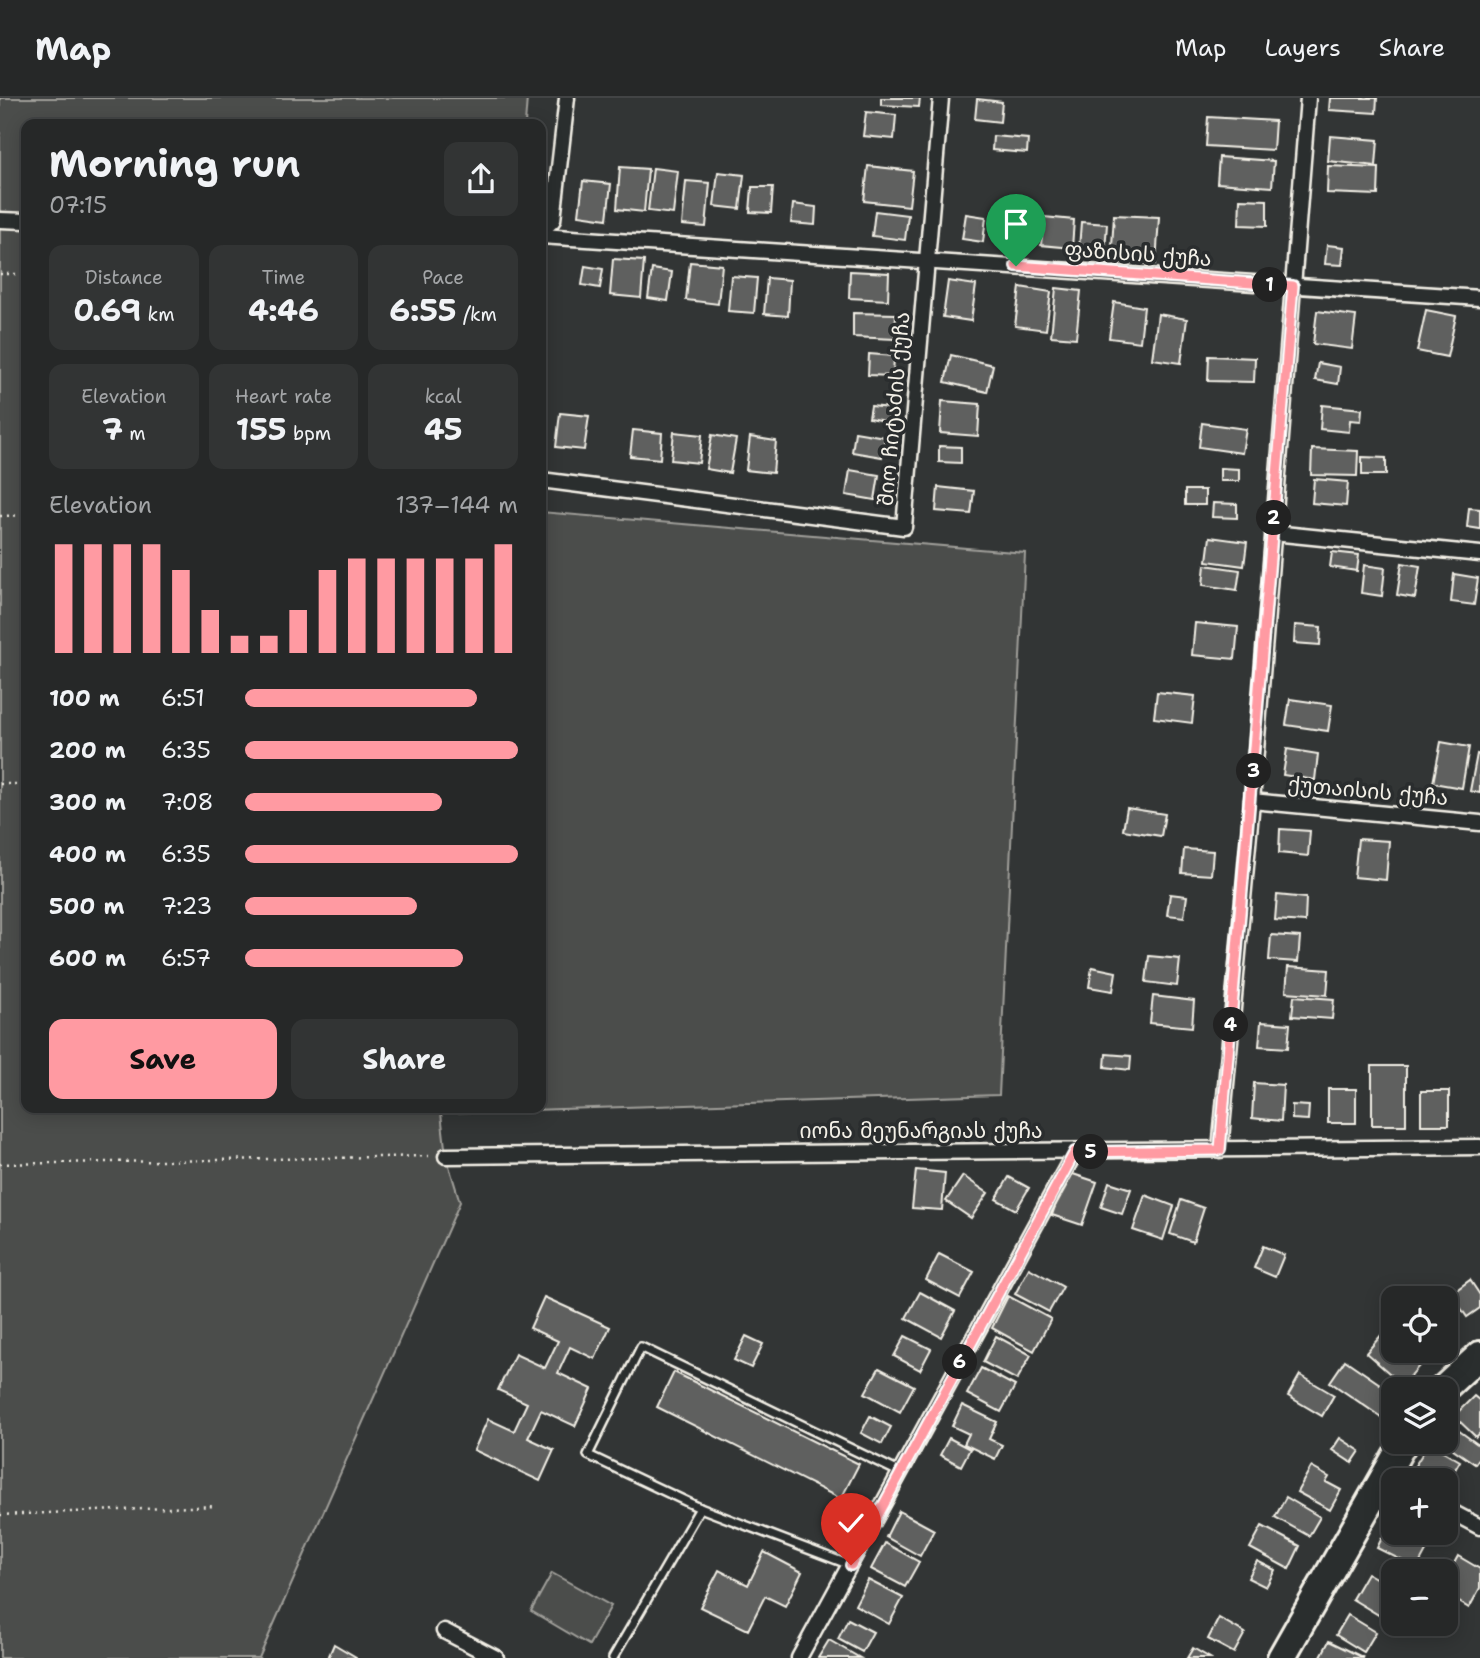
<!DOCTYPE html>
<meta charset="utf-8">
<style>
body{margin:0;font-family:"Shantell Sans","Noto Sans Georgian",sans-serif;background:#323434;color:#f1f3f6;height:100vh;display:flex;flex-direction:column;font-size:26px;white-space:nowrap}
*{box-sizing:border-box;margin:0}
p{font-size:23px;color:#a4a6a8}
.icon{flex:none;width:38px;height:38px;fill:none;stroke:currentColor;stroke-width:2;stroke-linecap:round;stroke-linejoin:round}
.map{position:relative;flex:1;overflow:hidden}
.drawer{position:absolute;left:21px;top:21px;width:525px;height:994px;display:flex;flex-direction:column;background:#262828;border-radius:14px;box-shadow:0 4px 18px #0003,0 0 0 2px #424445}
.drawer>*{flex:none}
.fabs{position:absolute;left:1381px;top:1188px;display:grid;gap:14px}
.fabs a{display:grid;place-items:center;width:77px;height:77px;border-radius:14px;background:#262828;box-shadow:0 4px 18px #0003,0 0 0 2px #424445;font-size:35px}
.pin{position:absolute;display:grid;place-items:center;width:60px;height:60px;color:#fff;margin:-72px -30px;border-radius:50% 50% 50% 0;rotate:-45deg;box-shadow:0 0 7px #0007}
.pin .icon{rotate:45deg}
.km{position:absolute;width:35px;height:35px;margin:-18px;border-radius:50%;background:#222;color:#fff;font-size:19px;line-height:35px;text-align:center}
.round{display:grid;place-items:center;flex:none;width:74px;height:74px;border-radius:14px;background:#323434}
.headline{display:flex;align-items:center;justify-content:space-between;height:119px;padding:0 28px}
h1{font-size:38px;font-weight:700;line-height:52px}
.figures{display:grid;grid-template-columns:repeat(3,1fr);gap:10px;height:119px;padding:7px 28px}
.figures div{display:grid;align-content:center;border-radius:14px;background:#323434;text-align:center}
.figures b{font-size:30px;font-weight:700}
.figures small{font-size:19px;font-weight:400}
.figures p{font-size:19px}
.chart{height:196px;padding:14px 28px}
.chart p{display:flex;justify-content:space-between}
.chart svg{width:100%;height:126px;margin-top:7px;stroke:#ff9aa2;stroke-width:6}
.primary-button{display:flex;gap:14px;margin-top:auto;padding:14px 28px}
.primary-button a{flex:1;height:80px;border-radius:14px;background:#ff9aa2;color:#111;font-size:28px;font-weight:700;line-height:80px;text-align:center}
.primary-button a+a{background:#323434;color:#f1f3f6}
ul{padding:0 28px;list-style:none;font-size:23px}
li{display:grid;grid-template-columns:112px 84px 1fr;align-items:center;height:52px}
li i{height:18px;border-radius:9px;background:#ff9aa2}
header{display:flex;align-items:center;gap:42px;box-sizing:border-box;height:98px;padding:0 35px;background:#262828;border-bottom:2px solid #424445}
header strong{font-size:33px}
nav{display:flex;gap:38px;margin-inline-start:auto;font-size:24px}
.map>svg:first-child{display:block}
.green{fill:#4b4d4c;stroke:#a09f9a;stroke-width:2}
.building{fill:#5f605f;stroke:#f4f1e8;stroke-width:2}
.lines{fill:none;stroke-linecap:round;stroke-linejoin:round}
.lane-casing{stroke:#f4f1e8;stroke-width:12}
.street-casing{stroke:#f4f1e8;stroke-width:19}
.highway-casing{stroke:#f4f1e8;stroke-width:32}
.path{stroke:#f4f1e8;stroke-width:2.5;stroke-dasharray:2 5;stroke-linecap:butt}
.lane{stroke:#2a2d2e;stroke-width:7}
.street{stroke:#2a2d2e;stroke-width:14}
.highway{stroke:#2a2d2e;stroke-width:26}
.route-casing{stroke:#fff;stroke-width:14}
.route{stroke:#ff9aa2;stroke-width:9}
.labels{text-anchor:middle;stroke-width:7;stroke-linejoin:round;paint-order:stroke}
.street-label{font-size:21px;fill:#f4f1e8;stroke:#2a2d2e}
</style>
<header>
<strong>Map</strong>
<nav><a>Map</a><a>Layers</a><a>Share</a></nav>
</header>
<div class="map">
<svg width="1480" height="1560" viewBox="0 0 1480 1560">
<rect width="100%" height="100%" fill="#323535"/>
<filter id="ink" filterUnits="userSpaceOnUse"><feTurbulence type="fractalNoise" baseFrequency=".0143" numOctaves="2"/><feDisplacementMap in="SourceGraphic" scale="14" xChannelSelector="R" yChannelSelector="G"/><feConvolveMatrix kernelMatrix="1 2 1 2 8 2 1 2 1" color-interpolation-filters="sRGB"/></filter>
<g filter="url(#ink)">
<g class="green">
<polygon points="0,0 527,0 525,26 26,26 26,1010 541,1010 541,414 1025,455 999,997 441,1015 446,1058 460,1104 259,1560 0,1560"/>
<polygon points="552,1475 611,1508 589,1547 531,1513"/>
</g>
<g class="building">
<polygon points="881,0 920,0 919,9 881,7"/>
<polygon points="1330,0 1377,0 1376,15 1329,12"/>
<polygon points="977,1 1002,4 1000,24 975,21"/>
<polygon points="866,14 896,17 894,41 863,38"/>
<polygon points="1208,19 1275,23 1273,52 1206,48"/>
<polygon points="993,38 1028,41 1027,55 992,52"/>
<polygon points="1330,38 1378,42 1376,68 1328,63"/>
<polygon points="1219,59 1274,63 1272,89 1217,85"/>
<polygon points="868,68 913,73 909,108 864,103"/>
<polygon points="1328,68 1379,70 1378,97 1327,95"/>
<polygon points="620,69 648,71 644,114 617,111"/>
<polygon points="653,70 678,73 673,116 648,113"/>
<polygon points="718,74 744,77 740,111 714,108"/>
<polygon points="583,83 611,86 607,121 579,117"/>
<polygon points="686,83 710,85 706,129 682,127"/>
<polygon points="752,89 773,89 771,115 750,114"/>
<polygon points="1240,101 1267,102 1267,128 1239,127"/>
<polygon points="793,106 816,109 815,127 791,125"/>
<polygon points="875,113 908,117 905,142 872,138"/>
<polygon points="1003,114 1034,118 1030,149 999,146"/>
<polygon points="966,116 986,119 983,144 962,141"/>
<polygon points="1114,117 1159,119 1156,166 1111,164"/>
<polygon points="1044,119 1074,122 1072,150 1041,147"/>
<polygon points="1081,124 1107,126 1105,153 1079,151"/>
<polygon points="1327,147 1344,149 1342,167 1325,166"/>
<polygon points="613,161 644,163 641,200 610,197"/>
<polygon points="690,164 722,167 718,206 686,202"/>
<polygon points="585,168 603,171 600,190 582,187"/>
<polygon points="652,171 672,174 668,203 648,200"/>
<polygon points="850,173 889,175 888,202 849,200"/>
<polygon points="731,178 757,180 754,215 728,213"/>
<polygon points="767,180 790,182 788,218 764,216"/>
<polygon points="948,183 976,187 971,223 943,219"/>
<polygon points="1020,189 1051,194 1046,232 1015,228"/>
<polygon points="1056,190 1081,193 1076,240 1051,238"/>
<polygon points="1114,204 1144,209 1140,244 1109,240"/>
<polygon points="1426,212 1456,218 1447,259 1417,253"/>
<polygon points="1317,213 1356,218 1352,251 1313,246"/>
<polygon points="853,215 896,216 895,241 853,239"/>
<polygon points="1158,216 1187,221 1181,265 1152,261"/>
<polygon points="869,256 894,258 893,278 868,277"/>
<polygon points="951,257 993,267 987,294 945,284"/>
<polygon points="1209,258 1255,260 1254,284 1208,283"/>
<polygon points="1318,265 1340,269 1338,286 1315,282"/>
<polygon points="942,303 980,306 978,338 940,335"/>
<polygon points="1322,307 1362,311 1361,323 1350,322 1349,334 1320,331"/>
<polygon points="871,308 890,310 889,324 869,320"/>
<polygon points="560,315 589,318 584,352 556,349"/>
<polygon points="1202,325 1246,331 1242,355 1199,349"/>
<polygon points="633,332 662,335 660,361 630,358"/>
<polygon points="674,334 702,337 699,365 671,362"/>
<polygon points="855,334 885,339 882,359 852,354"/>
<polygon points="712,337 736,341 730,375 706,371"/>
<polygon points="750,339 776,343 773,375 746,372"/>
<polygon points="939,348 961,349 961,365 939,364"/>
<polygon points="1312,351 1358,353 1357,378 1311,377"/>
<polygon points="1362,359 1386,360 1386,377 1362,377"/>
<polygon points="1220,370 1239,371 1239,383 1220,383"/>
<polygon points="850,372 879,377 875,402 846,397"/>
<polygon points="1314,381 1348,384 1346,408 1312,405"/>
<polygon points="938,389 974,393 971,416 936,413"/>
<rect x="1185" y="392" width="20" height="15"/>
<polygon points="1213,405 1237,406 1237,420 1212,419"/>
<polygon points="1469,410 1480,411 1480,431 1467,429"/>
<polygon points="1210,439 1247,444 1244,468 1207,463"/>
<polygon points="1332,454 1359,457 1357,473 1330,469"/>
<polygon points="1402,465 1420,468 1415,500 1397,497"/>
<polygon points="1205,467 1240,472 1237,492 1203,487"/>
<polygon points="1364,467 1385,470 1382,498 1361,495"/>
<polygon points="1454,476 1478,480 1474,507 1451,504"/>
<polygon points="1195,525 1238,529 1235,561 1192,557"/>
<polygon points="1295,527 1321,529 1320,547 1294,545"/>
<polygon points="1157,594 1195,598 1192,625 1154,620"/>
<polygon points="1290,601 1332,607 1328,633 1286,627"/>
<polygon points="1441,644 1469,649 1462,690 1433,685"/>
<polygon points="1287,651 1318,656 1315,682 1283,677"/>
<polygon points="1477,656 1480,657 1480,695 1470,693"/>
<polygon points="1127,710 1165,716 1161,738 1123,732"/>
<polygon points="1280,731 1310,733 1308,758 1279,755"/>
<polygon points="1358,741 1389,743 1386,782 1354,779"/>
<polygon points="1184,751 1213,753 1211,777 1182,775"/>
<polygon points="1170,796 1187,798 1184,819 1167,817"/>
<polygon points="1277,797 1306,800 1305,824 1275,822"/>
<polygon points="1271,837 1300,839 1298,864 1269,862"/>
<polygon points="1149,858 1180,861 1177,888 1146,884"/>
<polygon points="1092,869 1116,874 1113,893 1089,889"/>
<polygon points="1288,869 1329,872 1327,897 1286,894"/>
<polygon points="1153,898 1194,903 1192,929 1150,925"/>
<polygon points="1294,898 1334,901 1332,921 1292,918"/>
<polygon points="1261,924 1290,926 1288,950 1259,948"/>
<polygon points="1106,956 1131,958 1130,972 1105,969"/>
<rect x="1372" y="968" width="34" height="59"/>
<polygon points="1254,985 1283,987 1281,1023 1252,1020"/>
<rect x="1328" y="991" width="28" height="34"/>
<rect x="1421" y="993" width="28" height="34"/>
<polygon points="1292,1007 1309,1008 1308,1022 1292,1021"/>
<polygon points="916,1072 945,1075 942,1112 912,1110"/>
<polygon points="1067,1074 1097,1084 1082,1127 1052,1117"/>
<polygon points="963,1078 988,1095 971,1120 946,1103"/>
<polygon points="1009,1079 1029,1090 1016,1112 996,1101"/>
<polygon points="1109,1084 1131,1091 1122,1116 1101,1109"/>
<polygon points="1145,1097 1174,1108 1163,1142 1133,1132"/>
<polygon points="1181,1102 1204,1110 1193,1144 1170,1136"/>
<polygon points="1263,1148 1284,1157 1275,1179 1254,1170"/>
<polygon points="939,1156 974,1174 960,1200 926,1182"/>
<polygon points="1029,1170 1063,1189 1049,1214 1015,1196"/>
<polygon points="1470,1182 1480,1197 1480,1210 1467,1219 1451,1196"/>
<polygon points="920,1194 955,1213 941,1239 906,1220"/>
<polygon points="1008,1198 1051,1221 1034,1253 992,1230"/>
<polygon points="544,1199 610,1229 595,1261 570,1249 558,1275 592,1291 575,1328 541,1312 528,1340 554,1352 540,1383 474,1352 488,1321 514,1333 527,1305 498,1292 515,1256 545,1270 558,1243 530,1230"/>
<polygon points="1383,1235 1393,1244 1393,1253 1403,1253 1420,1267 1403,1287 1366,1255"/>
<polygon points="746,1238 763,1246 751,1270 734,1262"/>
<polygon points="905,1238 931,1251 920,1272 894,1258"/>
<polygon points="996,1238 1031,1257 1017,1282 983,1264"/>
<polygon points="1345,1262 1393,1295 1393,1301 1381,1319 1330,1284"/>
<polygon points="879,1270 914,1288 900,1314 865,1295"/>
<polygon points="981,1270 1015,1288 1001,1314 967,1296"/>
<polygon points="674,1274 859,1366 841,1401 657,1309"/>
<polygon points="1300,1277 1334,1297 1322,1318 1288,1298"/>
<polygon points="1474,1298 1480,1303 1480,1335 1476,1339 1454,1318"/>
<polygon points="962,1307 997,1324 989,1341 1002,1347 995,1361 964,1346 969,1336 952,1328"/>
<polygon points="870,1318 891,1329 882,1346 861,1335"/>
<polygon points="1451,1327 1480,1348 1480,1359 1475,1366 1443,1344 1446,1344 1446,1335"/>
<polygon points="949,1340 970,1351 961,1368 940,1357"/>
<polygon points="1340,1340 1360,1353 1352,1365 1332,1352"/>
<polygon points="1429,1345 1460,1363 1446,1387 1446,1382 1431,1382 1413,1371"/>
<polygon points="1311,1369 1329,1379 1326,1384 1341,1392 1330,1412 1297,1394"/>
<polygon points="1286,1399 1320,1419 1309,1438 1275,1419"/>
<polygon points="899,1413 934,1432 920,1458 886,1439"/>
<polygon points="1390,1423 1393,1435 1414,1435 1431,1444 1417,1470 1377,1450"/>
<polygon points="1262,1428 1300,1448 1289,1471 1250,1450"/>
<polygon points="885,1445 919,1464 905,1489 871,1471"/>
<polygon points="764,1454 802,1474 785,1508 765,1498 748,1532 700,1509 719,1472 748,1487"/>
<polygon points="1458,1458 1480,1471 1480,1490 1469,1510 1446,1496 1446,1480"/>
<polygon points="1257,1463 1275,1472 1266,1489 1248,1480"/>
<polygon points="1367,1475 1393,1490 1393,1500 1382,1519 1352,1501"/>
<polygon points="868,1482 903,1500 889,1526 855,1507"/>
<polygon points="1348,1517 1376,1534 1364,1554 1336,1537"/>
<polygon points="1219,1520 1245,1535 1234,1555 1208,1541"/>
<polygon points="848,1521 873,1534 862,1554 838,1541"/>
<polygon points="829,1542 860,1560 818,1560"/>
<polygon points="1329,1543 1364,1560 1320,1560"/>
<polygon points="334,1546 356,1559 356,1560 328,1560"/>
<polygon points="1193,1550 1210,1560 1187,1560"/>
</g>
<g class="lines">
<g class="lane-casing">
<g id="lane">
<polyline points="850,1467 700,1410 588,1357 641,1249 899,1374"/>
<polyline points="613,1560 700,1410"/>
</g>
</g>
<g class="street-casing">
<g id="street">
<polyline points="0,122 26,123"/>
<polyline points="541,133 553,122 567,0"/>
<polyline points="541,138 1480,200"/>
<polyline points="541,382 904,429 941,0"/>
<polyline points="1273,435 1480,456"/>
<polyline points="1252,703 1480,725"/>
<polyline points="1220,1052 1252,703 1308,0"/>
<polyline points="446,1058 1480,1049"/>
<polyline points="1446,1411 1480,1429"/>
<polyline points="444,1533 496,1560"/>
<polyline points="799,1560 1075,1054"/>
</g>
</g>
<g class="highway-casing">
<g id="highway">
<polyline points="1442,1292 1480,1257"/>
<polyline points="1281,1560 1404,1344"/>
</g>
</g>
<g class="path">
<polyline points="0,176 26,176"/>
<polyline points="0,418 26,417"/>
<polyline points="0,686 26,686"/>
<polyline points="0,1066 433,1058"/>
<polyline points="0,1417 215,1408"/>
</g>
<use href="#lane" class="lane"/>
<use href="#street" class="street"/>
<use href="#highway" class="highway"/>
</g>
</g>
<g class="lines" filter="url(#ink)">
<g class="route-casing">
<polyline id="route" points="851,1467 1075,1054 1220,1052 1293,188 1016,168"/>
</g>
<use href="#route" class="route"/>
</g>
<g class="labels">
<g class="street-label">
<text transform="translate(1138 156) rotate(4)" y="7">ფაზისის ქუჩა</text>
<text transform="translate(894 311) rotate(-85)" y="7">შიო ჩიტაძის ქუჩა</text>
<text transform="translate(1368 693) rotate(5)" y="7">ქუთაისის ქუჩა</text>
<text x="921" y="1040">იონა მეუნარგიას ქუჩა</text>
</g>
</g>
</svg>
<div class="fabs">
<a><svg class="icon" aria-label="locate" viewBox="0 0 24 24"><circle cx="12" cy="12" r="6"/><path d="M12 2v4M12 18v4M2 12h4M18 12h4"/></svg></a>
<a><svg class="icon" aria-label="layers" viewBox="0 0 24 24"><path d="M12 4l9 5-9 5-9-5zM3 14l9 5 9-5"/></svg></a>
<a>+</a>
<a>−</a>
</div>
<div class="pin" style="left:1016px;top:168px;background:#1e9e55"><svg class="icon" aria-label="arrive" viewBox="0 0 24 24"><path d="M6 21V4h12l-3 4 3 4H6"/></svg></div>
<div class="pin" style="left:851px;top:1467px;background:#d93025"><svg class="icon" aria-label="check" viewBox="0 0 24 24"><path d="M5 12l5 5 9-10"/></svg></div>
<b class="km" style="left:1270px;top:187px">1</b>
<b class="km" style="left:1274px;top:420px">2</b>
<b class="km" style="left:1254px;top:673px">3</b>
<b class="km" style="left:1231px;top:927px">4</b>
<b class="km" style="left:1091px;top:1054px">5</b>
<b class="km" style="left:960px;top:1264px">6</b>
<section class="drawer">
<div class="headline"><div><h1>Morning run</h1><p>07:15</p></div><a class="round"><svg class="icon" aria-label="share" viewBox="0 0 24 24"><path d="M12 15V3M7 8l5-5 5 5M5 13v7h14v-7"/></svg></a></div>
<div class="figures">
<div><p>Distance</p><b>0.69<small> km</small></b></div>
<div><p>Time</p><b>4:46</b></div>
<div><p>Pace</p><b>6:55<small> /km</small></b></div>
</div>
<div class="figures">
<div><p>Elevation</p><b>7<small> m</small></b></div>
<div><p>Heart rate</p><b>155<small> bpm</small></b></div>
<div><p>kcal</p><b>45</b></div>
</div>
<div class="chart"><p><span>Elevation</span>137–144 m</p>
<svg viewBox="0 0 160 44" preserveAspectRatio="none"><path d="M5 44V6M15 44V6M25 44V6M35 44V6M45 44V15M55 44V29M65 44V38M75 44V38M85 44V29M95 44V15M105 44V11M115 44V11M125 44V11M135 44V11M145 44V11M155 44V6"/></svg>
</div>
<ul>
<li><b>100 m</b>6:51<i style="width:85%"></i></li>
<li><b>200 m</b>6:35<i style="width:100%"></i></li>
<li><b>300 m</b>7:08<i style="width:72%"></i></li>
<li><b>400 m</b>6:35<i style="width:100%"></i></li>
<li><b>500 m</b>7:23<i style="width:63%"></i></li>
<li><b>600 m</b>6:57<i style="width:80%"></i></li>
</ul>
<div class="primary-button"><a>Save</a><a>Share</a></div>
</section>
</div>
